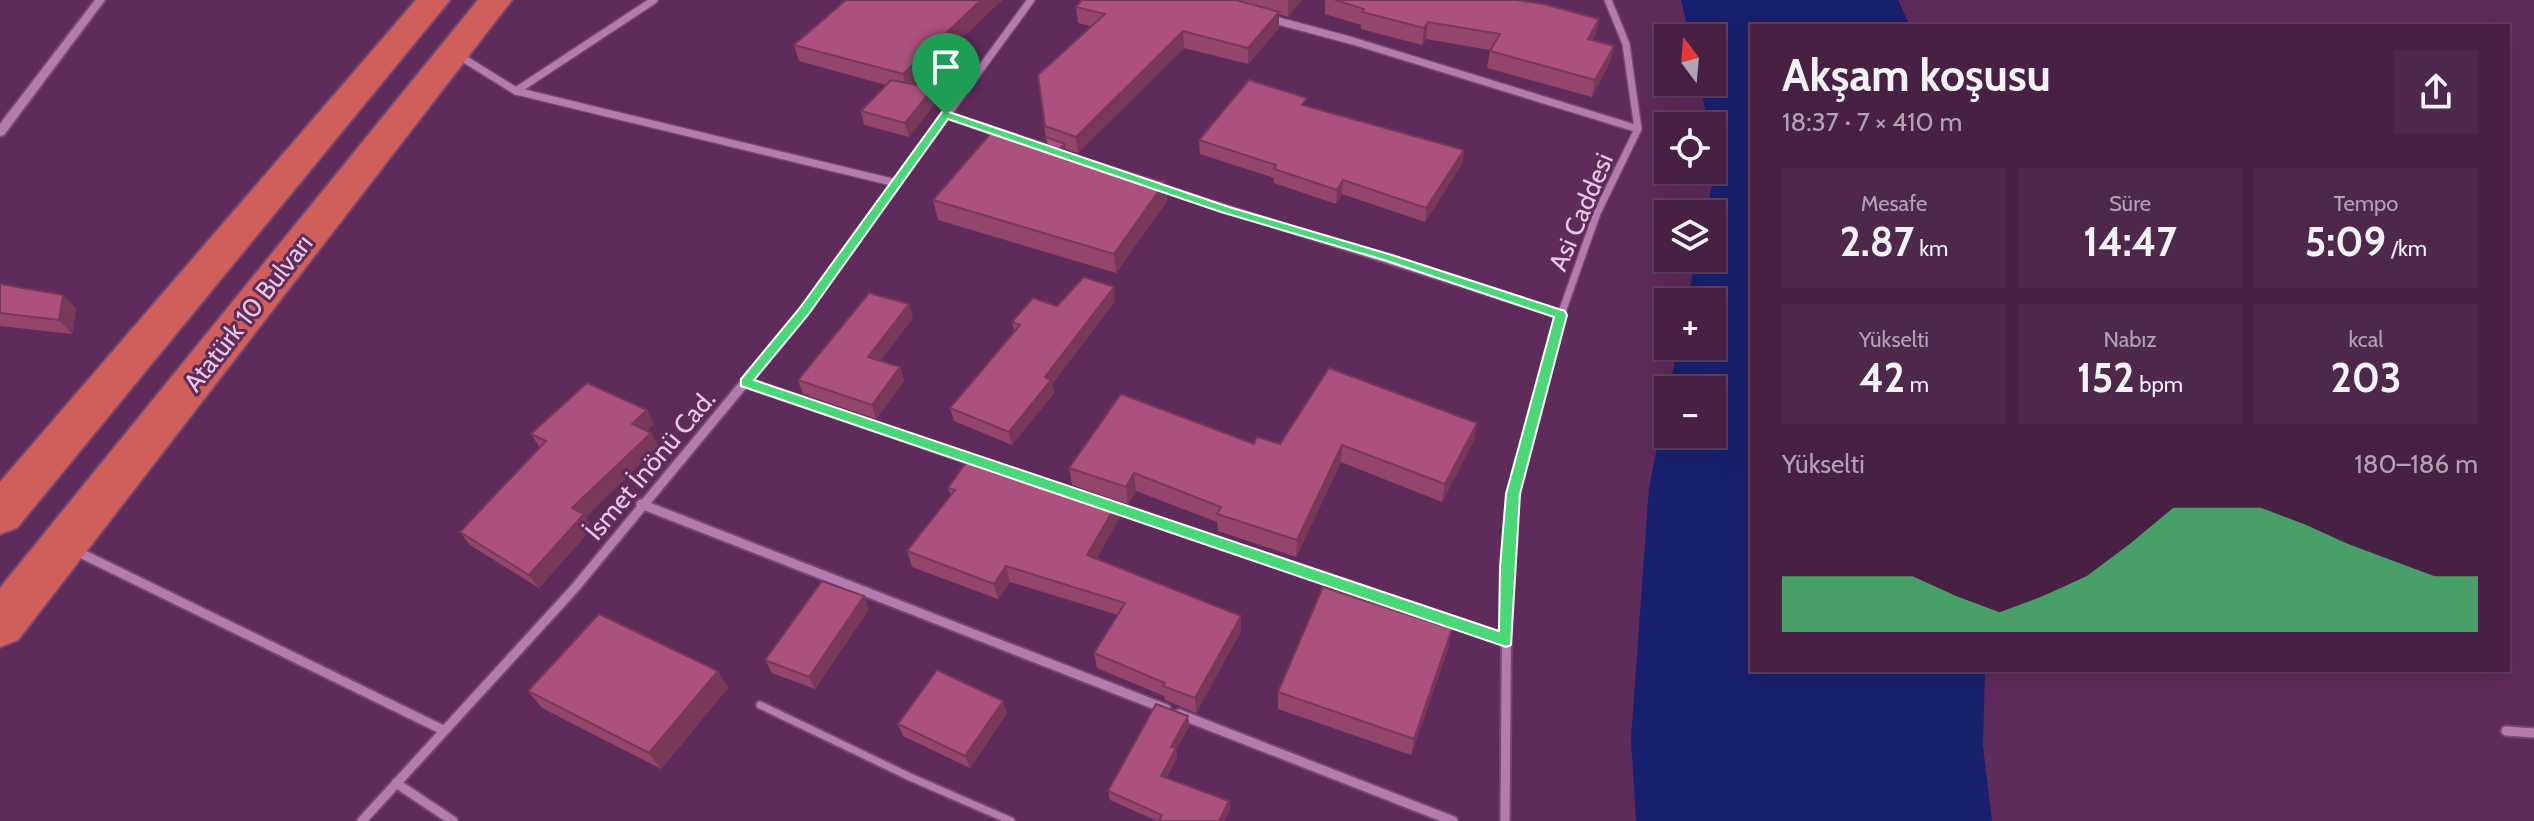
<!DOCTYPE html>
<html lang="tr">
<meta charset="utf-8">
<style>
body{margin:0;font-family:Cabin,sans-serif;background:#4e284b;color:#f1f3f6;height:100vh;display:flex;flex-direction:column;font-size:30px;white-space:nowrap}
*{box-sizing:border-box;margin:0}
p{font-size:26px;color:#b0a3b2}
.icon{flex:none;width:44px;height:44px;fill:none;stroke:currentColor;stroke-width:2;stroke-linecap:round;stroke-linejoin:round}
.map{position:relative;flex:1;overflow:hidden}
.side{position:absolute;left:1750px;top:24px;width:760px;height:648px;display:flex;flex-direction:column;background:#472044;border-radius:0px;box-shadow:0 8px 32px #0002,0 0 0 2px #5f3e5d}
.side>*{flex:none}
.needle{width:52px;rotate:344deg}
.fabs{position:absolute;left:1654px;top:24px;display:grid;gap:16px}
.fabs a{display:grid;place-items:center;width:72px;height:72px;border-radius:0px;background:#472044;box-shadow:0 8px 32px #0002,0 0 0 2px #5f3e5d;font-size:40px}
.pin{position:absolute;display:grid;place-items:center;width:68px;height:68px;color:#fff;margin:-82px -34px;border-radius:50% 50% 50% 0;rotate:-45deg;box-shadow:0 0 8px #0007}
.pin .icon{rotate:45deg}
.round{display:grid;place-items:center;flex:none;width:84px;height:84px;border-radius:0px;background:#4e284b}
.overview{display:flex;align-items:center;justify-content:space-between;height:136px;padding:0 32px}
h1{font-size:44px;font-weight:700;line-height:60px}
.stats{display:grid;grid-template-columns:repeat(3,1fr);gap:12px;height:136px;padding:8px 32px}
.stats div{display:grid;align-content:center;border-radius:0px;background:#4e284b;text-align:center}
.stats b{font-size:40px;font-weight:700}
.stats small{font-size:22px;font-weight:400}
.stats p{font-size:22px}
.chart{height:224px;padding:16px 32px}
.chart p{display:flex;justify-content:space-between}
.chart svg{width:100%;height:144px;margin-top:8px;fill:#49d778;opacity:.7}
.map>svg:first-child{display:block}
.water{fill:#18216f}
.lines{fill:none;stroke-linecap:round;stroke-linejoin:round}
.service-casing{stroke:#744870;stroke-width:11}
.minor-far1-casing{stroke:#744870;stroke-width:10}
.minor-casing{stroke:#744870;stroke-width:13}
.tertiary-casing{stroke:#744870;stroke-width:4}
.trunk-casing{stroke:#744870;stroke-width:4}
.service{stroke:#b57baf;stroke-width:7}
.minor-far1{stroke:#b57baf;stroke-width:7}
.minor{stroke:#b57baf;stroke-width:9}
.tertiary{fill:#b57baf;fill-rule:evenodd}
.trunk{fill:#d05f5b;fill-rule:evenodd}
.wall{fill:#94456c}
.shaded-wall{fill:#783858}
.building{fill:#ac507e;stroke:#783858;stroke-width:2}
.route{fill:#49d778;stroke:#fff;stroke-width:2;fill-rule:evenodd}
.labels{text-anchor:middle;stroke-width:6;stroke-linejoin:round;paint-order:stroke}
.street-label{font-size:26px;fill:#e8c9e4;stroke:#5f2b5b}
</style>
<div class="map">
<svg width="2534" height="821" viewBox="0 0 2534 821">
<rect width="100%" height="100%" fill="#5f2b5b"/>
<polygon class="water" points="1681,0 1898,0 1910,26 1752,26 1752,670 1985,670 1983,746 1992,821 1636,821 1631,739 1649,487 1668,395 1668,434 1712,434 1712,390 1669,390 1678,346 1712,346 1712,302 1687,302 1696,258 1712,258 1712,214 1706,214 1714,176 1712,126 1708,126 1700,82 1712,82 1712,38 1690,38"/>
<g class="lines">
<g class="service-casing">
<polyline id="service" points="760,705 910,777 1011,821"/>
</g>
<g class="minor-far1-casing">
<g id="minor-far1">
<polyline points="1271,19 1353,41 1638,129"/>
<polyline points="458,55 516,91 896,183"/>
<polyline points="516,91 654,0"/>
<polyline points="946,115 1052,150"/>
<polyline points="1155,186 1561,315"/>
<polyline points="764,359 803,312 1031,0"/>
<polyline points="1549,359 1561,315 1597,213 1638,129 1626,44 1608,0"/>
</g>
</g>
<g class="minor-casing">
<g id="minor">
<polyline points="745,382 979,462"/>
<polyline points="641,504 1166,709"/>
<polyline points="1110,506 1506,640"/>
<polyline points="74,550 443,730"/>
<polyline points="1179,714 1453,821"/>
<polyline points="2506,731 2534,733"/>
<polyline points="396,783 453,821"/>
<polyline points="362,821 574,589 766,357"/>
<polyline points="1505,821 1507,567 1513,494 1550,357"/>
</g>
</g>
<g class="tertiary-casing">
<polygon id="tertiary" points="95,0 105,0 4,135 0,136 0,124"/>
</g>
<g class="trunk-casing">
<g id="trunk">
<polygon points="416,0 450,0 17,528 0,534 0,482"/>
<polygon points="478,0 512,0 18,640 0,647 0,588"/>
</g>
</g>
<use href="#service" class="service"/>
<use href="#minor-far1" class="minor-far1"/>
<use href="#minor" class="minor"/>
<use href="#tertiary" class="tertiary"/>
<use href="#trunk" class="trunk"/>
</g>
<g class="wall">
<polygon points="846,0 1002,0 914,84 933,88 936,102 909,137 864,125 861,111 886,85 799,61 794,45"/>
<polygon points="1082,0 1302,0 1288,17 1279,14 1279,28 1248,64 1184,48 1078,153 1065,149 1066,154 1165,182 1167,201 1116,273 938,220 933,200 1047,149 1038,75 1091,26 1078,23 1076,7"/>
<polygon points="1325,0 1516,0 1599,19 1595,36 1592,40 1614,46 1610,62 1592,97 1487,68 1490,50 1426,39 1422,45 1361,29 1361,25 1325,14"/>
<polygon points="1307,107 1464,150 1462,164 1425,222 1342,194 1336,204 1274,183 1274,178 1200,154 1199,140"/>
<polygon points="0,284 63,295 76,309 72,334 0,326"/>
<polygon points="1115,301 1052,384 1054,393 1012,445 954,421 950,408 1014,331 1012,322"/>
<polygon points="913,318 880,361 900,367 904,381 876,419 803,394 798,380"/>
<polygon points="647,410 654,424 647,431 651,433 658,446 586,517 592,528 539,588 470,545 460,532 540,448 531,434"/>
<polygon points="1477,423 1474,440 1442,502 1341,462 1296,557 1218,531 1217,522 1136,491 1128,504 1072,485 1069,468 1254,444 1280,444"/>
<polygon points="948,488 1118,502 1120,517 1096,559 1241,631 1196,713 1165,700 1164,696 1097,668 1094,653 1118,615 1010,582 998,599 912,567 907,551 951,496"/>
<polygon points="869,609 815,689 772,673 765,660"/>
<polygon points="1449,646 1411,755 1278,709 1278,692"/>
<polygon points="718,671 728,688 661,769 542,708 528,691"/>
<polygon points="1007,713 970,768 903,736 898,724"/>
<polygon points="1188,716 1189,726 1176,750 1177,758 1166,778 1229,801 1230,810 1224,821 1157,821 1110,800 1108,791"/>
</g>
<g class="shaded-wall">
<polygon points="981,0 1002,0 907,91 903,74"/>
<polygon points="1289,0 1302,0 1288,17 1288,1"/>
<polygon points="1279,12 1279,28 1248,64 1248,48"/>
<polygon points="1599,19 1595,36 1584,56 1588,39"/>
<polygon points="1428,22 1426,39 1422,45 1424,28"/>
<polygon points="1183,31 1184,48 1078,153 1076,137"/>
<polygon points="1614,46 1610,62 1592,97 1595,80"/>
<polygon points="933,88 936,102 909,137 905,123"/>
<polygon points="1065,144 1068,163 1057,151"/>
<polygon points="1464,150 1462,164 1425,222 1426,208"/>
<polygon points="1343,180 1342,194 1336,204 1337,190"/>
<polygon points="1165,182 1167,201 1116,273 1114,254"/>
<polygon points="1114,287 1115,301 1052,384 1054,393 1012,445 1009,432 1045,377"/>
<polygon points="63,295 76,309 72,334 59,320"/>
<polygon points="909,304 913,318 873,371 868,357"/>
<polygon points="900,367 904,381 876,419 872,405"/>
<polygon points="647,410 654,424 640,437 632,424"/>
<polygon points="1477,423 1474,440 1442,502 1445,484"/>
<polygon points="651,433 658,446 586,517 592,528 539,588 529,575 572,508"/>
<polygon points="1342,445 1341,462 1296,557 1297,540"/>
<polygon points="1134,473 1136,491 1128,504 1126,487"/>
<polygon points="1118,502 1120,517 1090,571 1087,555"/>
<polygon points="1006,566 1010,582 998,599 994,584"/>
<polygon points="864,596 869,609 815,689 809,677"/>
<polygon points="1241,616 1241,631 1196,713 1195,698"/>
<polygon points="1452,629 1449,646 1411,755 1414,739"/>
<polygon points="718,671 728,688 661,769 649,753"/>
<polygon points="1003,701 1007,713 970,768 965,756"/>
<polygon points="1188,716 1189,726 1176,750 1177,758 1162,785 1161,776 1171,747"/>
<polygon points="1229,801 1230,810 1224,821 1219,821"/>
</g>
<g class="building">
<polygon points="846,0 981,0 903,74 794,45"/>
<polygon points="1082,0 1236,0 1279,12 1248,48 1183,31 1076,137 1045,126 1038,75 1105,14 1076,7"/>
<polygon points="1335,0 1516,0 1543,4 1599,19 1588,39 1614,46 1595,80 1490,51 1500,34 1428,22 1424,28 1362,12 1364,9"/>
<polygon points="891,80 933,88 905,123 861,111"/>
<polygon points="1249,80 1307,98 1302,105 1464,150 1426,208 1343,180 1337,190 1274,169 1276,165 1199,140"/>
<polygon points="991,133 1047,149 1046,137 1065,144 1057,151 1165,182 1114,254 933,200"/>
<polygon points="1084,277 1114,287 1045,377 1051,380 1009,432 950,408 1020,325 1012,322 1033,298 1057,306"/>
<polygon points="0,284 63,295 59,320 0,313"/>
<polygon points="869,293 909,304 868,357 900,367 872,405 798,380"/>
<polygon points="1329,368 1477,423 1445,484 1342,445 1297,540 1217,514 1221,507 1134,473 1126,487 1069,468 1121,394 1254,444 1257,437 1280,444"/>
<polygon points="587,383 647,410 632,424 651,433 572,508 584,514 529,575 460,532 546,441 531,434"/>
<polygon points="970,457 1118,502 1087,555 1241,616 1195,698 1163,686 1165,683 1094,653 1125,603 1006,566 994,584 907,551 955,490 948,488"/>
<polygon points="822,581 864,596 809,677 765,660"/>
<polygon points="1323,587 1452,629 1414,739 1278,692"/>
<polygon points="599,614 718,671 649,753 528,691"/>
<polygon points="937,670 1003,701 965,756 898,724"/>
<polygon points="1156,704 1188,716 1171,747 1176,748 1161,776 1229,801 1219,821 1159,821 1162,815 1108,791"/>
</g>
<path class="route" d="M946,111l283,96 163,48 173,56 2,4 -47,179 -9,151 -5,2 -765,-261v-7l58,-70 143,-197zM948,119l273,93 163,48 170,57 -48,177 -6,73 -1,64 -745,-251 54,-65z"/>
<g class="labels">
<g class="street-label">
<text transform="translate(1581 212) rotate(-67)" y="9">Asi Caddesi</text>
<text transform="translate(248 313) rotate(-52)" y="9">Atatürk 10 Bulvarı</text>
<text transform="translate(650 465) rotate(-50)" y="9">İsmet İnönü Cad.</text>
</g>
</g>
</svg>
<div class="fabs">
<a><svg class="needle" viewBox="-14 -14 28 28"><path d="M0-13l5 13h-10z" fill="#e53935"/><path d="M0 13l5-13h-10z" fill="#b0a3b2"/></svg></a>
<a><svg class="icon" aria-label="locate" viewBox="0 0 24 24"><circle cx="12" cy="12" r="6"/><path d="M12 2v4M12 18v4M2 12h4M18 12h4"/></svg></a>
<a><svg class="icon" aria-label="layers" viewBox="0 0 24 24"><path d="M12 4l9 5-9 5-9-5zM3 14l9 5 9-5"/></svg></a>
<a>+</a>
<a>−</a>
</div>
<div class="pin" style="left:946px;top:115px;background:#1e9e55"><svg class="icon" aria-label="arrive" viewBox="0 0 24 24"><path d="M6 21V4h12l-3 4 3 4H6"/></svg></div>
<section class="side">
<div class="overview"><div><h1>Akşam koşusu</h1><p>18:37 · 7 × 410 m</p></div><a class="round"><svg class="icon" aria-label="share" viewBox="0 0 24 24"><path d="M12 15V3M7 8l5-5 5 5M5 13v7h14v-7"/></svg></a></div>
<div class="stats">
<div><p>Mesafe</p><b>2.87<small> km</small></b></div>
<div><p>Süre</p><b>14:47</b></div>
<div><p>Tempo</p><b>5:09<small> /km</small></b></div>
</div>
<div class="stats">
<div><p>Yükselti</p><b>42<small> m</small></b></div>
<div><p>Nabız</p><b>152<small> bpm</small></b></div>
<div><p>kcal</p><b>203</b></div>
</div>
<div class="chart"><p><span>Yükselti</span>180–186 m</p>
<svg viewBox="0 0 160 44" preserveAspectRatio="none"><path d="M0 44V27L10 27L20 27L30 27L40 33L50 38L60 33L70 27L80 17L90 6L100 6L110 6L120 11L130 17L140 22L150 27L160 27V44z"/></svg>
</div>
</section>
</div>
